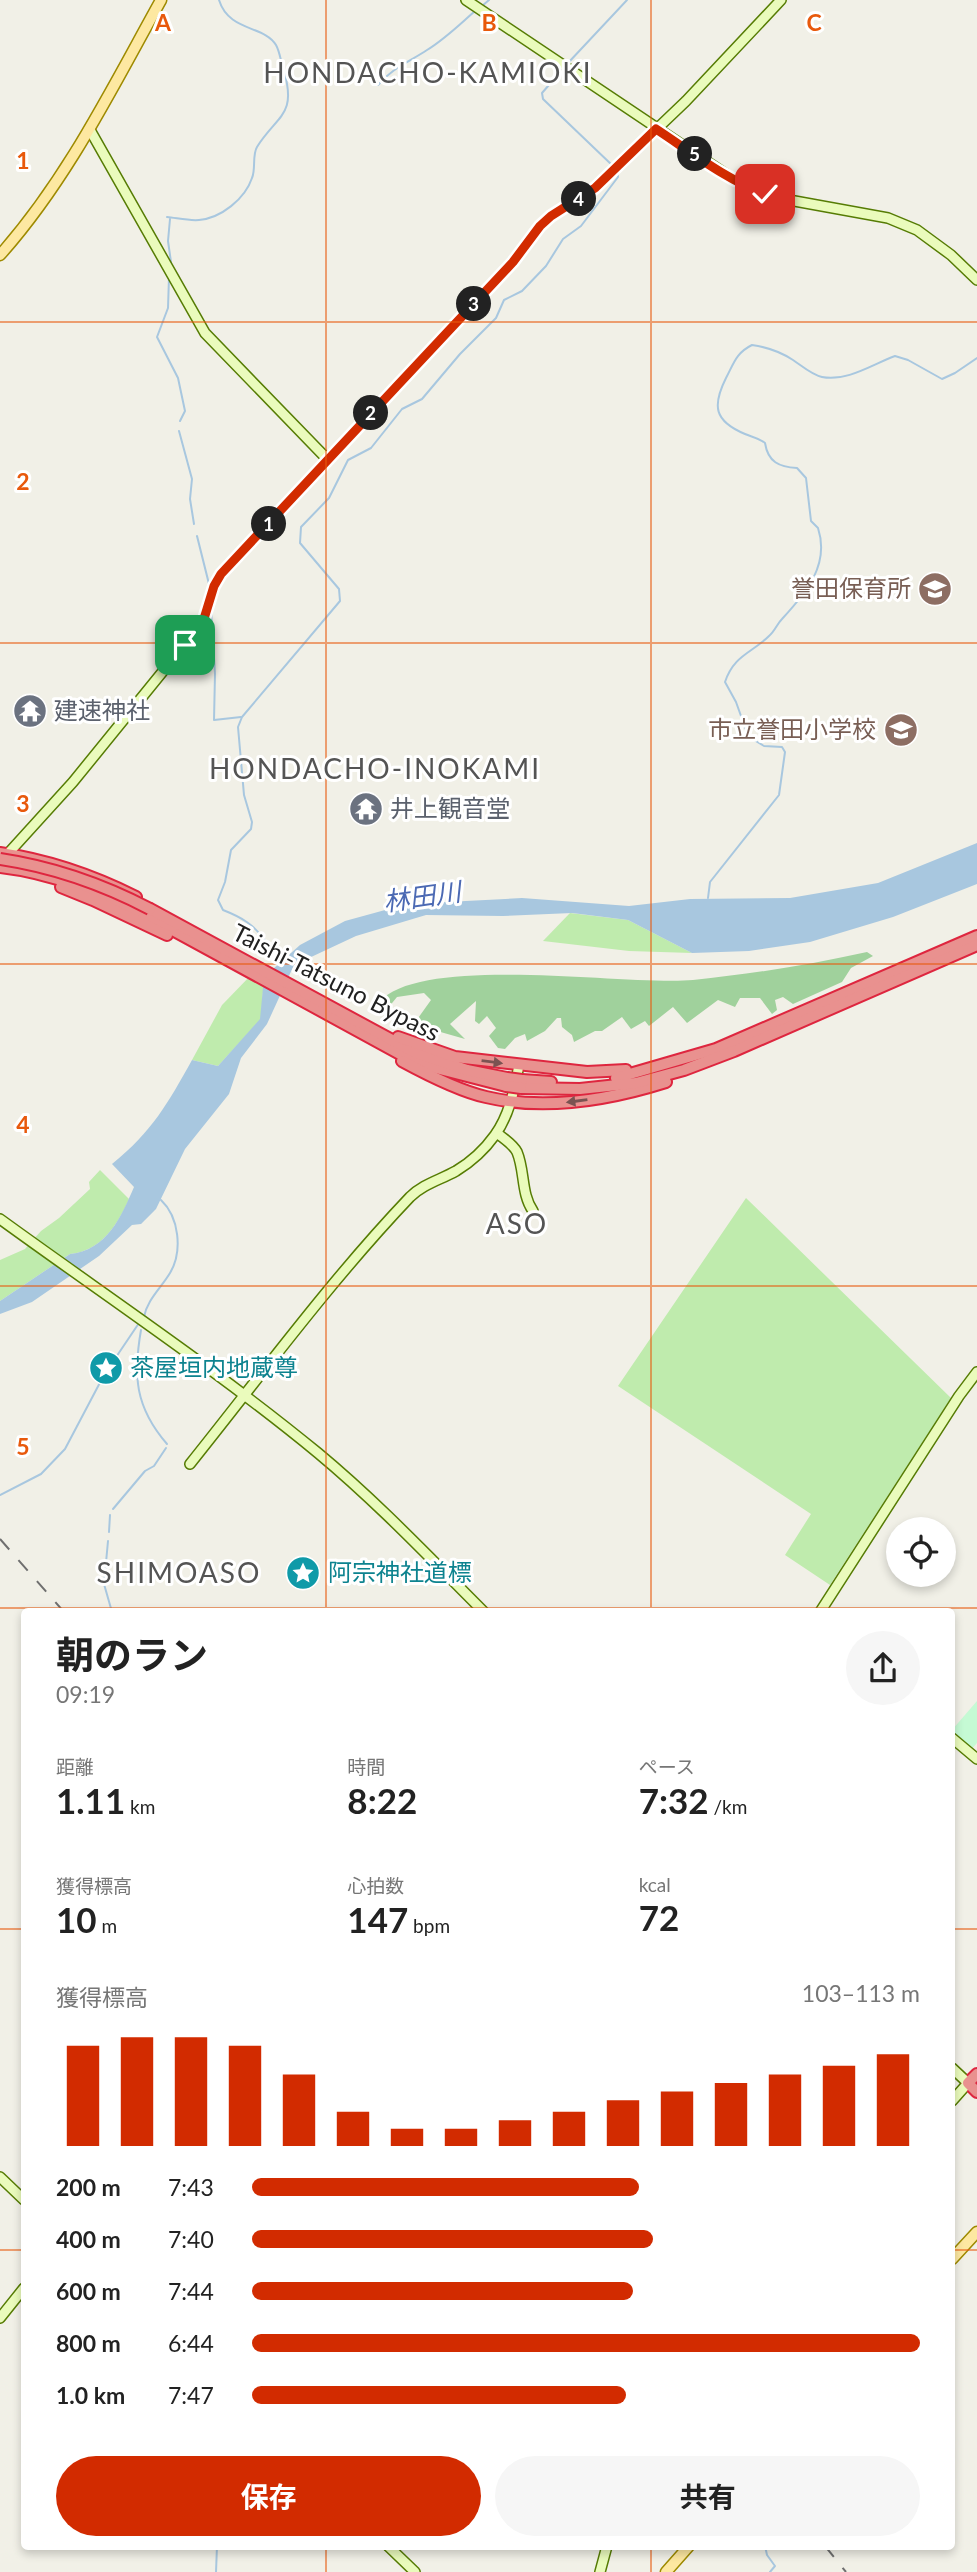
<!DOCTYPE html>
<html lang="ja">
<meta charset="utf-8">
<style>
body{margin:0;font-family:Lato,"Noto Sans JP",sans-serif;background:#f6f6f6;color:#222;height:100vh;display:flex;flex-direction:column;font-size:26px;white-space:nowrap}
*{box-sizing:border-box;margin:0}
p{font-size:23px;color:#767676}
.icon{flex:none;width:38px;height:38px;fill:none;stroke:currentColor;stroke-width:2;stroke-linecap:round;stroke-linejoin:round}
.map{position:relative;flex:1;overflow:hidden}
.drawer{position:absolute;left:21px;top:1608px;width:934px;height:942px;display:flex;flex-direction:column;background:#fff;border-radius:7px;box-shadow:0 4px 10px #0003}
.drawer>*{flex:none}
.buttons{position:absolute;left:886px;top:1517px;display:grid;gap:14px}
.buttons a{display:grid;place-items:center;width:70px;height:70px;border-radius:50%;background:#fff;box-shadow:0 4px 10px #0003;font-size:35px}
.pin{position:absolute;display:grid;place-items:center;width:60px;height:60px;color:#fff;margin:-30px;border-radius:14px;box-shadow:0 4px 10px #0006}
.km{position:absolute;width:35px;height:35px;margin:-18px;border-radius:50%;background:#222;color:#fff;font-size:19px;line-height:35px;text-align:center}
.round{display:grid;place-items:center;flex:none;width:74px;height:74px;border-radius:37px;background:#f6f6f6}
.summary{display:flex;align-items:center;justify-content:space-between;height:119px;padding:0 35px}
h1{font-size:38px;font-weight:700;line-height:52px}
.metrics{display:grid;grid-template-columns:repeat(3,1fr);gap:10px;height:119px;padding:7px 35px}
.metrics div{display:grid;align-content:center}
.metrics b{font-size:35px;font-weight:700}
.metrics small{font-size:19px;font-weight:400}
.metrics p{font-size:19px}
.chart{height:196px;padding:14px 35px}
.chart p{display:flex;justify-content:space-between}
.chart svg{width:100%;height:126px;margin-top:7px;stroke:#d22b00;stroke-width:6}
.primary-button{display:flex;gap:14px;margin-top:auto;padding:14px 35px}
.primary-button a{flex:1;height:80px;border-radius:42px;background:#d22b00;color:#fff;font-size:28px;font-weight:700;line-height:80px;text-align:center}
.primary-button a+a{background:#f6f6f6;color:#222}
ul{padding:0 35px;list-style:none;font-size:23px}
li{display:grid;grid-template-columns:112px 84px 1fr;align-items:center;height:52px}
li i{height:18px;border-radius:9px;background:#d22b00}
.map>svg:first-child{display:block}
.grass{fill:#bfebad}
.forest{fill:#a0d19c}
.park{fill:#c5fad4}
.water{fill:#a8c7df}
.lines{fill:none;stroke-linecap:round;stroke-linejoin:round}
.stream{stroke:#a8c7df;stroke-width:2}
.secondary-casing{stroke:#567c04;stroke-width:12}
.primary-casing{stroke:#9e8a00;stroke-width:13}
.highway-casing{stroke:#de263f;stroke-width:14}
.secondary{stroke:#eafbbc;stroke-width:9}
.primary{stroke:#fde8a1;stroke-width:10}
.highway{stroke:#e9918f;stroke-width:10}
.rail{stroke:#6f6f6f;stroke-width:2;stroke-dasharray:14 14;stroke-linecap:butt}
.highway-bridge-casing{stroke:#de263f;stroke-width:14;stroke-linecap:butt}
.highway-bridge{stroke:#e9918f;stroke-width:10}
.oneway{fill:#7b5352}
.route-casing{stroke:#fff;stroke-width:14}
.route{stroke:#d22b00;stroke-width:9}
.grid{fill:none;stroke:#e8590c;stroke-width:2;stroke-opacity:0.55}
.labels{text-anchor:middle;stroke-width:6;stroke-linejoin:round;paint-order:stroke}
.education-label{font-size:24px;fill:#785e54;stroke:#fff;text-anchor:end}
.worship-label{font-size:24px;fill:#5b616d;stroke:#fff;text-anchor:start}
.street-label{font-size:24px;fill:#212121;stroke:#fff}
.culture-label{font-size:24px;fill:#0d838f;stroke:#fff;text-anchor:start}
.water-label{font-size:26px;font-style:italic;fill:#4b69b3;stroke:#fff}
.quarter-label{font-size:28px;letter-spacing:2px;fill:#545454;stroke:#fff}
.grid-label{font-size:23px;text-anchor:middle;font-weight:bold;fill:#e8590c;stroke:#fff;stroke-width:6;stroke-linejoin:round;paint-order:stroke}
</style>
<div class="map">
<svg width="977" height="2572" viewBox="0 0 977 2572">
<rect width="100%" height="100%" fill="#f1f0e7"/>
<g class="grass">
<polygon points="570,913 628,920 692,953 629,951 543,941"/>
<polygon points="254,972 264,977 261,1019 218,1066 192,1060 222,1005"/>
<path d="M100,1170l29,29c-12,27 -28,52 -59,55l-70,47v-41l25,-11 16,-18 18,-13 31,-29 -1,-7z"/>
<polygon points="746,1198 951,1398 830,1585 785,1555 811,1514 618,1386"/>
</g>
<path class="forest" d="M867,952l6,4 -22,12 -9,14 -49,22 -10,-7 -8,3 2,10 -5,4 -12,-16h-20l-5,9 -17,-7 -31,23 -14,-16 -24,19 -4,-5 -14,8 -9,-12 -20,14h-7l-21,11 -2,-7 -10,-8 -1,-9h-4l-12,13 -18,10 -2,-7 -10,4 -10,11 -7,-1 -9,-12 7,-8 -9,-12 -8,8 -4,-3 1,-20 -26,23 15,15 -28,-8 -21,-10 15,-21 -7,-7 -27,4 -9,11 -9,-6c43,-49 247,-16 314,-22 58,-6 116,-15 174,-28z"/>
<polygon class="park" points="977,1701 977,1743 971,1750 952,1730"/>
<path class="water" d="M977,843v41l-84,33 -83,25 -61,9 -57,2 -64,-33 -56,-7 -69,3 -77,-1 -70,21 -62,29 -27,59 -26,34 -12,36 -44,55 -29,60 -15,15 -9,1 -33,31 -67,46 -32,12v-13l70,-47c37,-4 51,-37 64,-67l-22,-23c40,-32 56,-61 80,-104l26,6 42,-47 4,-42 36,-32 45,-24 62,-17 115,-6 107,8 61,-7 100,-1 88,-15z"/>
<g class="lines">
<g class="stream">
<polyline points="482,6 489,0"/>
<polyline points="568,63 627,0"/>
<polyline points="562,70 542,93 543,99 613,166"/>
<path d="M378,85c14,-17 31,-23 49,-35 18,-11 32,-25 48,-39"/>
<path d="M167,217c10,1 22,4 32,3 22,-2 46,-21 53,-42 4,-9 0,-23 5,-31 20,-32 40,-31 27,-76 -3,-8 -4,-19 -8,-26 -12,-20 -47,-13 -57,-45"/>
<polyline points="170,219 168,241 171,262"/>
<polyline points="169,277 168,308 157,337 178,378 185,411 180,421"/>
<polyline points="179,431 192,479 190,499 194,524"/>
<polyline points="197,536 209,584"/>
<polyline points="211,610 215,674 214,720 241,717"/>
<path d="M708,898l2,-16 69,-87 6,-43 -3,-5 -18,-1 -10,-6 -8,-10 -10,-28 -11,-20c9,-27 27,-29 44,-46 6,-5 8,-12 13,-17 24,-26 48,-54 36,-91l-7,-7 -5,-43 -9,-10c-18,-1 -29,-6 -32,-25 -6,-5 -13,-6 -20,-9 -31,-13 -33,-28 -19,-56 8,-15 10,-25 26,-33 14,2 29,7 41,15 9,6 19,15 29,17 25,5 51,-13 73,-21l13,4 34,19 13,-6 22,-15"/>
<path d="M266,942c-11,-17 -25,-25 -43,-32l-5,-10 7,-18 6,-32 20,-21 1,-7 -8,-27 -6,-68 4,-10 98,-116 -1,-12 -39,-46 1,-16 28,-29 19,-38 23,-12 31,-39 20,-10 38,-45 36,-36 8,-18 18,-9 24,-25 17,-27 18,-13 37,-49 -1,-7"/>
<polyline points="273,951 277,955 275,958 280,963"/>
<path d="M144,1317c3,-17 17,-29 26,-44 13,-22 9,-56 -9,-73"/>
<path d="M141,1330c-8,46 -6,77 26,114"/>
<polyline points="0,1495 41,1474 65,1449 104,1375 139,1323"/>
<polyline points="113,1509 145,1471 154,1466 166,1448"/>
<polyline points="109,1532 110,1515"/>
<polyline points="108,1541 104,1584 112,1612"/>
<polyline points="765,2546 767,2555 775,2566 770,2572"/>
<polyline points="216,2572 217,2546"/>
</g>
<g class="secondary-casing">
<g id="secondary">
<polyline points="466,0 745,187 789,200 888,218 917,230 951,255 977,280"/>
<polyline points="90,130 205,333 328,460"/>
<polyline points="4,858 73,782 203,622 214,586 221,574 513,262 540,226 551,216 595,188 686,101 781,0"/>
<path d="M497,1133c7,6 16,11 20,19 8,19 4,42 16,59"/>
<path d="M0,1219c106,77 217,151 318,234 59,49 112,105 166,159"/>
<path d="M190,1464c72,-90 141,-184 220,-267 13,-13 30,-17 46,-26 15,-9 29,-22 39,-36 15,-21 19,-45 24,-70"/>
<polyline points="820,1612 959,1396 977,1372"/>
<polyline points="952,1738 977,1759"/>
<polyline points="952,2068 968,2083 952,2101"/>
<polyline points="0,2177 24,2200"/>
<polyline points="0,2318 24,2288"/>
<polyline points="388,2546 415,2572"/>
<polyline points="600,2572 607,2546"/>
</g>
</g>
<g class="primary-casing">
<g id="primary">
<path d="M0,255c67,-75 112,-167 161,-255"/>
<polyline points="952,2259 977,2232"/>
<polyline points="666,2572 689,2546"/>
</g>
</g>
<g class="highway-casing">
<g id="highway">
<path d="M0,853c49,7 92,22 136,44"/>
<path d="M0,867c53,6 100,26 147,49l255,139 30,12 74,19"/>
<polyline points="61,887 93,900 167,935"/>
<polyline points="150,909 416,1053 467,1070 507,1078"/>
<polyline points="398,1037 455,1057 587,1072 626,1070"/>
<path d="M402,1061c24,13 57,30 84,36 59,14 123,3 180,-15"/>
<polyline points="616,1078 716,1049 977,936"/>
<polyline points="522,1080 551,1082"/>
<polyline points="521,1088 580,1089 636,1083 684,1070 734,1051 977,945"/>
<polyline points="977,2074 968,2083 977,2092"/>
</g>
</g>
<use href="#secondary" class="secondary"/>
<use href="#primary" class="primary"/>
<use href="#highway" class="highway"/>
<g class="rail">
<polyline points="0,1539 64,1612"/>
<polyline points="825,2546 846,2572"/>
</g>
<g class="highway-bridge-casing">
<g id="highway-bridge">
<path d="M0,859c54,8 102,25 150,50"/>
<polyline points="507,1078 522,1080"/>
<polyline points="506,1086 521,1088"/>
</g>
</g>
<use href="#highway-bridge" class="highway-bridge"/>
</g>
<defs><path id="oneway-solid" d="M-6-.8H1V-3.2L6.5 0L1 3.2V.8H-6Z" transform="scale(1.75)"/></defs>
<g class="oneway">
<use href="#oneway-solid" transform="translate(492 1062) rotate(7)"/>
<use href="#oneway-solid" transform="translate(577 1101) rotate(172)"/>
</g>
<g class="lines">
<g class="route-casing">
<path id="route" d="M185,645l18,-23 11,-36 7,-12 292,-312 27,-36 11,-10 44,-28 61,-59c35,23 69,50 109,65"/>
</g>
<use href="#route" class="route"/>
</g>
<path class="grid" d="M326,0v1612M651,0v1612M0,322h977M0,643h977M0,964h977M0,1286h977M0,1608h977M0,1929h24M952,1929h25M0,2250h24M952,2250h25M326,2546v26M651,2546v26"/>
<defs>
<g id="school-disc" transform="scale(1.75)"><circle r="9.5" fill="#8d6e63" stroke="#fff"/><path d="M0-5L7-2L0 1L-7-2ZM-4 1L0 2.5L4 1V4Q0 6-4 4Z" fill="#fff"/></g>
<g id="temple-disc" transform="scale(1.75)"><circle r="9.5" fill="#6b7280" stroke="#fff"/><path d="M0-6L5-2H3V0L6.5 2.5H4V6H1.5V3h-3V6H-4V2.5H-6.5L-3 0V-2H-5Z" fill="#fff"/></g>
<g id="sight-disc" transform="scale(1.75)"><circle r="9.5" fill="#0f9aa8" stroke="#fff"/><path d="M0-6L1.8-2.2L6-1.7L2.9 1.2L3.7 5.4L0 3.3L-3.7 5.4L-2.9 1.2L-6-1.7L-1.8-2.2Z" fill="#fff"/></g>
</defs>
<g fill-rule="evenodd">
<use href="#school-disc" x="935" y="589"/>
<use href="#temple-disc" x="30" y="711"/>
<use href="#school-disc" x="901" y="730"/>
<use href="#temple-disc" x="366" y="809"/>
<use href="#sight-disc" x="106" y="1368"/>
<use href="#sight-disc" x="303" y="1573"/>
</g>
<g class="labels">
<g class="education-label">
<text x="911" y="597">誉田保育所</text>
<text x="876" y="738">市立誉田小学校</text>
</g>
<g class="worship-label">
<text x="54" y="719">建速神社</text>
<text x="390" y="817">井上観音堂</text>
</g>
<g class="street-label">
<text transform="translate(336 983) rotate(27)" y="8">Taishi-Tatsuno Bypass</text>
</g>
<g class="culture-label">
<text x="130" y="1376">茶屋垣内地蔵尊</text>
<text x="328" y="1581">阿宗神社道標</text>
</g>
<g class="water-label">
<text transform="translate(422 897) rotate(-8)" y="9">林田川</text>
</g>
<g class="quarter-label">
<text x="428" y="83">HONDACHO-KAMIOKI</text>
<text x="375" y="779">HONDACHO-INOKAMI</text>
<text x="517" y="1234">ASO</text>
<text x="179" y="1583">SHIMOASO</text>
</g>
</g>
<g class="grid-label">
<text x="163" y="31">A</text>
<text x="489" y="31">B</text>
<text x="814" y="31">C</text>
<text x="23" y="169">1</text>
<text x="23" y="490">2</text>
<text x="23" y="812">3</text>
<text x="23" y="1133">4</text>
<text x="23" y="1455">5</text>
</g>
</svg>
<div class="buttons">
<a><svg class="icon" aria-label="locate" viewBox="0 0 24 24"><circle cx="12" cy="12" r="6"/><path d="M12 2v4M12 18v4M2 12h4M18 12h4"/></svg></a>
</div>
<div class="pin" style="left:185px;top:645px;background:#1e9e55"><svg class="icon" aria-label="arrive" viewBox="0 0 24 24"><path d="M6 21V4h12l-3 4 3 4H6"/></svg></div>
<div class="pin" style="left:765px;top:194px;background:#d93025"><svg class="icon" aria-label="check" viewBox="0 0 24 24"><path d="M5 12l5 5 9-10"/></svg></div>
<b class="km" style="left:269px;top:524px">1</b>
<b class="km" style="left:371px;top:413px">2</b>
<b class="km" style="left:474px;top:304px">3</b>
<b class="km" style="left:579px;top:199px">4</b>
<b class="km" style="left:695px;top:154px">5</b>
<section class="drawer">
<div class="summary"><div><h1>朝のラン</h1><p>09:19</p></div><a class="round"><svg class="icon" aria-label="share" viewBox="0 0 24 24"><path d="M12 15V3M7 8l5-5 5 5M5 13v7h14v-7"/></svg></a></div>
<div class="metrics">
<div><p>距離</p><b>1.11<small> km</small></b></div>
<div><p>時間</p><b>8:22</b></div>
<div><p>ペース</p><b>7:32<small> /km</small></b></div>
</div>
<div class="metrics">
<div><p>獲得標高</p><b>10<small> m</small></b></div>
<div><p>心拍数</p><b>147<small> bpm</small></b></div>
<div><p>kcal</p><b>72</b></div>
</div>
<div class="chart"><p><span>獲得標高</span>103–113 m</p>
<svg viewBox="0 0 160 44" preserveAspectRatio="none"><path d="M5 44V9M15 44V6M25 44V6M35 44V9M45 44V19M55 44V32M65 44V38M75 44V38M85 44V35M95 44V32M105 44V28M115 44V25M125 44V22M135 44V19M145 44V16M155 44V12"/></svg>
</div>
<ul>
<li><b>200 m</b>7:43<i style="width:58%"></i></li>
<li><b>400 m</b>7:40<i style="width:60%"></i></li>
<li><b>600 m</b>7:44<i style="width:57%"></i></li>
<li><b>800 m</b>6:44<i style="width:100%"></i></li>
<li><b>1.0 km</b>7:47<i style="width:56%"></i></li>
</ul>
<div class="primary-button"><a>保存</a><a>共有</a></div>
</section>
</div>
